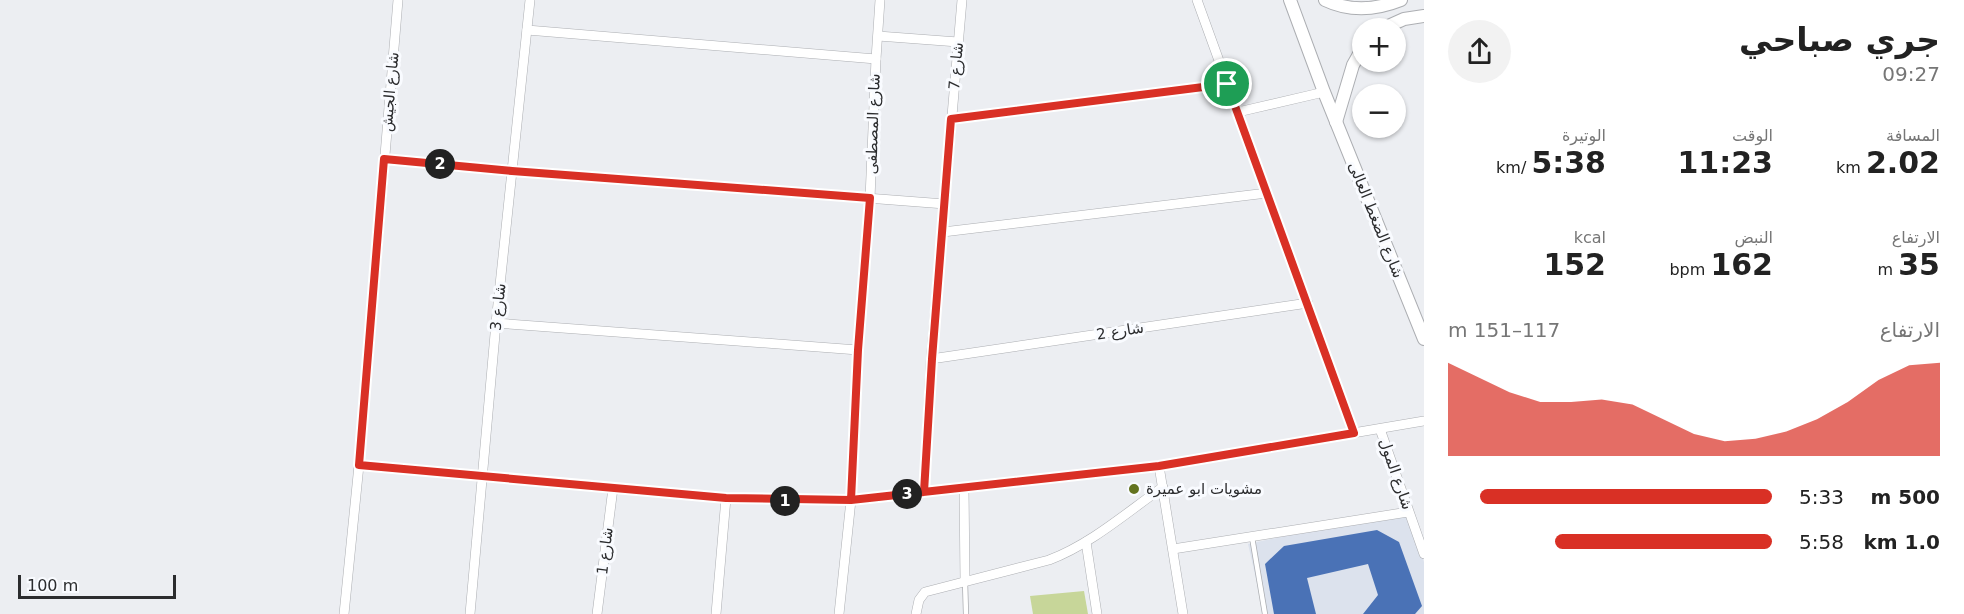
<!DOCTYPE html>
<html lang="ar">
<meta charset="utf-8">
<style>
body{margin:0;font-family:"DejaVu Sans","Noto Naskh Arabic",sans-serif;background:#f2f2f2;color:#222;direction:rtl;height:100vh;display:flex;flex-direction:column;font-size:22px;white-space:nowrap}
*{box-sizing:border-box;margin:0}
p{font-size:20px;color:#767676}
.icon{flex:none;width:33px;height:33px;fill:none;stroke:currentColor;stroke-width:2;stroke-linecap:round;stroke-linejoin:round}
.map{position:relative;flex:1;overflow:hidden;direction:ltr}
.panel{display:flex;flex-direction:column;background:#fff;width:540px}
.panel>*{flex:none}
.controls{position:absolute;left:1352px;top:18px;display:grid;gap:12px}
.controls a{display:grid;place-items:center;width:54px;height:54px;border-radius:50%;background:#fff;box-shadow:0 2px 4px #0004;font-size:30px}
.scale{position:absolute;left:18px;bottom:15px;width:158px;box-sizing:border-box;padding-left:6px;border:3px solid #2b2c2e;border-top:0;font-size:16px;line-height:21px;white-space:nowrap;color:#2b2c2e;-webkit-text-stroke:4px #f9fbff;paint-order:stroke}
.pin{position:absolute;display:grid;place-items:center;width:51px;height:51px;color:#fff;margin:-26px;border:3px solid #fff;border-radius:50%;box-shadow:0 2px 6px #0007}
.km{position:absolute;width:30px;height:30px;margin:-15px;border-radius:50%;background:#222;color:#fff;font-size:16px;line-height:30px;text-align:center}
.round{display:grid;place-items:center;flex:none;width:63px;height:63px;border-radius:32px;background:#f2f2f2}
.head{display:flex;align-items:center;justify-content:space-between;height:102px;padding:0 24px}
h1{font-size:33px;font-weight:600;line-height:45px}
.figures{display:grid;grid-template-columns:repeat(3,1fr);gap:9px;height:102px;padding:6px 24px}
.figures div{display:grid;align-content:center}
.figures b{font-size:30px;font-weight:600}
.figures small{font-size:16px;font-weight:400}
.figures p{font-size:16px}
.chart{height:168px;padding:12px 24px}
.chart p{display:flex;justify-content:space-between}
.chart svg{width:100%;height:108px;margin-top:6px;fill:#d93025;opacity:.7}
ul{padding:0 24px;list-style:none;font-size:20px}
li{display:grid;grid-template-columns:96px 72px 1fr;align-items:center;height:45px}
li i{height:15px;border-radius:8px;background:#d93025}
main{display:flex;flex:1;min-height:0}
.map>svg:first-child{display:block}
.built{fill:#dce2ed}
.green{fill:#c7d699}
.building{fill:#4a72b6}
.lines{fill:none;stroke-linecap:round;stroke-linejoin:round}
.service-casing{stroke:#acaeb2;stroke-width:6}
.minor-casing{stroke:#acaeb2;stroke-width:10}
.tertiary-casing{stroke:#acaeb2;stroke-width:14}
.service{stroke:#fff;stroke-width:4.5}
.minor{stroke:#fff;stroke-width:9}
.tertiary{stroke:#fff;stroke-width:12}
.route-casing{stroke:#fff;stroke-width:12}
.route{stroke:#d93025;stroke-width:8}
.poi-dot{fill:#63731f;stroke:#f9fbff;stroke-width:2}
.labels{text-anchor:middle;stroke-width:6;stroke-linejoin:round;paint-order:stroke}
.street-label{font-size:15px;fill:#2b2c2e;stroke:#f9fbff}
.poi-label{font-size:15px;fill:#2b2c2e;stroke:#f9fbff;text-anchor:start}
</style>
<main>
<section class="panel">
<div class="head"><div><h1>جري صباحي</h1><p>09:27</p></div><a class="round"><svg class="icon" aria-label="share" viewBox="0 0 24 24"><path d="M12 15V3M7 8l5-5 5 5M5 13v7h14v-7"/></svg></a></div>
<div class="figures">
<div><p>المسافة</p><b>2.02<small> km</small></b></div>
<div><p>الوقت</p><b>11:23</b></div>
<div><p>الوتيرة</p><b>5:38<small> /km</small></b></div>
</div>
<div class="figures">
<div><p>الارتفاع</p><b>35<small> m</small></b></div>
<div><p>النبض</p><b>162<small> bpm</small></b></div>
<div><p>kcal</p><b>152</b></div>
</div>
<div class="chart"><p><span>الارتفاع</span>117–151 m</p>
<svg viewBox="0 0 160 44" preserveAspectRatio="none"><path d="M0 44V6L10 12L20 18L30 22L40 22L50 21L60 23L70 29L80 35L90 38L100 37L110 34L120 29L130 22L140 13L150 7L160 6V44z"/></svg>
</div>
<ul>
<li><b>500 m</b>5:33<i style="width:90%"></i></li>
<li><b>1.0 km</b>5:58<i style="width:67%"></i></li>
</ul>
</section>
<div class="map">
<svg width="1424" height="614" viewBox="0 0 1424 614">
<rect width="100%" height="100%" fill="#eceef2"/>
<polygon class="built" points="1406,510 1424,562 1424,614 1264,614 1248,544"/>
<polygon class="green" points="1084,591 1088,614 1033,614 1030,596"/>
<polygon class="building" points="1377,530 1399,542 1422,606 1415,614 1363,614 1378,595 1368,564 1307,578 1316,614 1274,614 1265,564 1284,546"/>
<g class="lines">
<g class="service-casing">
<g id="service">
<polyline points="1252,537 1265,614"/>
<polyline points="965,581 966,614"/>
</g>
</g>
<g class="minor-casing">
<g id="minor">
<polyline points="1197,0 1354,433"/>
<polyline points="527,30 876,59"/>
<polyline points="878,36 958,42"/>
<polyline points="1238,112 1324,92"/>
<polyline points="951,119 1227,84"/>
<polyline points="384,159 512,171 945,204"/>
<polyline points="943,232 1267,193"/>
<polyline points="496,323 858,350"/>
<polyline points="931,359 1308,303"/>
<polyline points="1380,429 1424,554"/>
<polyline points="359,465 726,498 851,500 1159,466 1424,421"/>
<polyline points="1159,466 1183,614"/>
<polyline points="964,487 965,580"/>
<polyline points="924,492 931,359 962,0"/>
<polyline points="1086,542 1097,614"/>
<polyline points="1173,549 1408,512"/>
<polyline points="344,614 359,465 398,0"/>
<polyline points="470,614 496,323 530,0"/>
<polyline points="597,614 613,488"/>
<polyline points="716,614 726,498"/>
<polyline points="839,614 851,500 858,350 870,198 876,59 880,0"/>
<path d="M916,614l3,-14 6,-8 124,-32c42,-16 77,-47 114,-73"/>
</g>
</g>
<g class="tertiary-casing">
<g id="tertiary">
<polyline points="1290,0 1324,92 1424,339"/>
<path d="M1325,0c25,12 51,10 76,0"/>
<polyline points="1384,28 1404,19 1424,16"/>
<polyline points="1336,122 1353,65 1362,49"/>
</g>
</g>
<use href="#service" class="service"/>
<use href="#minor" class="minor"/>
<use href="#tertiary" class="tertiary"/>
</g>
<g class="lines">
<g class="route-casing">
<polyline id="route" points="1227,84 951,119 932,359 924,492 851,500 726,498 359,465 384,159 512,171 870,198 858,350 851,500 1159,466 1354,433 1227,84"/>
</g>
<use href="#route" class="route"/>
</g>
<circle class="poi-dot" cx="1134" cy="489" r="6"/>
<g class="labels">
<g class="street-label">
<text transform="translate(956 66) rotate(-85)" y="5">شارع 7</text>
<text transform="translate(390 92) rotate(-85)" y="5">شارع الجيش</text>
<text transform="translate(873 124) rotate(-88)" y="5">شارع المصطفى</text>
<text transform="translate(1376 220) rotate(68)" y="5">شارع الضغط العالى</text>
<text transform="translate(498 307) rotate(-84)" y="5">شارع 3</text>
<text transform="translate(1120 331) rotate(-9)" y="5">شارع 2</text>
<text transform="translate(1396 474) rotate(71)" y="5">شارع المول</text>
<text transform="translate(605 551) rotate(-83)" y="5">شارع 1</text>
</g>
<g class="poi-label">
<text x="1146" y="494">مشويات ابو عميرة</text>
</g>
</g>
</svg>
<div class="controls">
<a>+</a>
<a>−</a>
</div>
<div class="scale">100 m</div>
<div class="pin" style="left:1227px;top:84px;background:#1e9e55"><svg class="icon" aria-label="arrive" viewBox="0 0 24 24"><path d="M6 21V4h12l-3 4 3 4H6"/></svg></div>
<b class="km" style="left:785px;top:501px">1</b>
<b class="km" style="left:440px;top:164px">2</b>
<b class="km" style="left:907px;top:494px">3</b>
</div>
</main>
